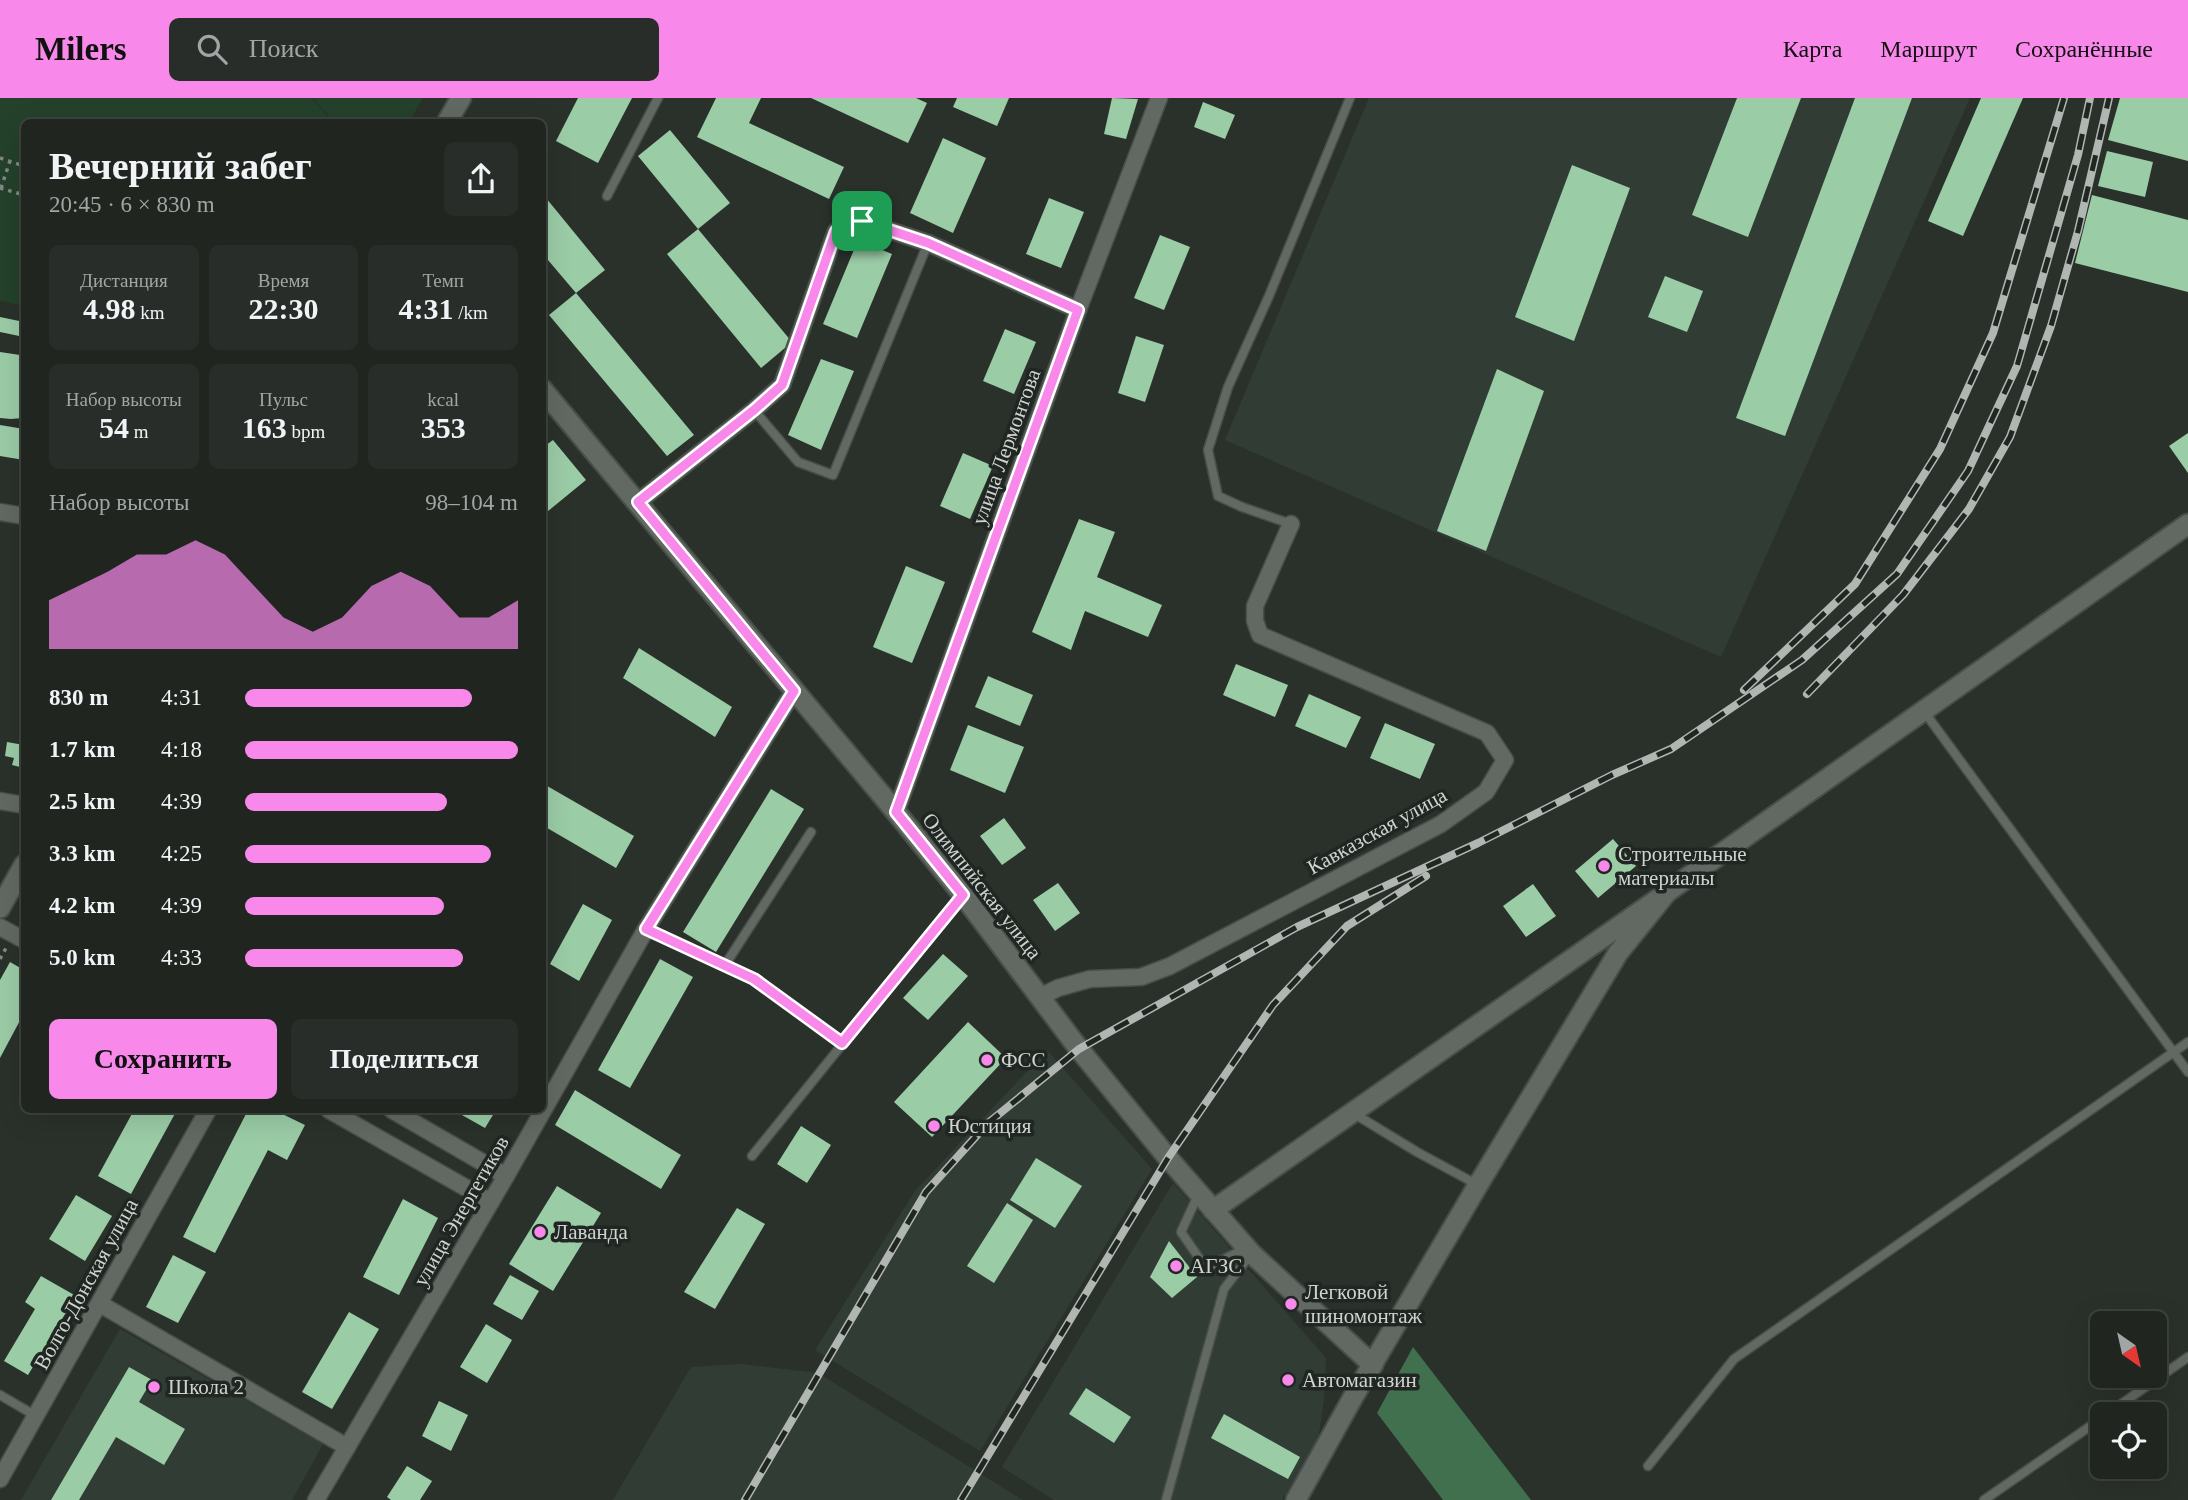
<!DOCTYPE html>
<html lang="ru">
<meta charset="utf-8">
<style>
body{margin:0;font-family:"Times New Roman",serif;background:#282d29;color:#f1f3f6;height:100vh;display:flex;flex-direction:column;font-size:26px;white-space:nowrap}
*{box-sizing:border-box;margin:0}
p{font-size:23px;color:#a2a5a5}
.icon{flex:none;width:38px;height:38px;fill:none;stroke:currentColor;stroke-width:2;stroke-linecap:round;stroke-linejoin:round}
.map{position:relative;flex:1;overflow:hidden}
.drawer{position:absolute;left:21px;top:21px;width:525px;height:994px;display:flex;flex-direction:column;background:#202520;border-radius:10px;box-shadow:0 7px 28px #0002,0 0 0 2px #3d423e}
.drawer>*{flex:none}
.needle{width:46px;rotate:146deg}
.buttons{position:absolute;left:2090px;top:1213px;display:grid;gap:14px}
.buttons a{display:grid;place-items:center;width:77px;height:77px;border-radius:10px;background:#202520;box-shadow:0 7px 28px #0002,0 0 0 2px #3d423e;font-size:35px}
.pin{position:absolute;display:grid;place-items:center;width:60px;height:60px;color:#fff;margin:-30px;border-radius:14px;box-shadow:0 4px 10px #0006}
.round{display:grid;place-items:center;flex:none;width:74px;height:74px;border-radius:10px;background:#282d29}
.headline{display:flex;align-items:center;justify-content:space-between;height:119px;padding:0 28px}
h1{font-size:38px;font-weight:700;line-height:52px}
.stats{display:grid;grid-template-columns:repeat(3,1fr);gap:10px;height:119px;padding:7px 28px}
.stats div{display:grid;align-content:center;border-radius:10px;background:#282d29;text-align:center}
.stats b{font-size:30px;font-weight:700}
.stats small{font-size:19px;font-weight:400}
.stats p{font-size:19px}
.chart{height:196px;padding:14px 28px}
.chart p{display:flex;justify-content:space-between}
.chart svg{width:100%;height:126px;margin-top:7px;fill:#f888ea;opacity:.7}
.primary-button{display:flex;gap:14px;margin-top:auto;padding:14px 28px}
.primary-button a{flex:1;height:80px;border-radius:10px;background:#f888ea;color:#111;font-size:28px;font-weight:700;line-height:80px;text-align:center}
.primary-button a+a{background:#282d29;color:#f1f3f6}
ul{padding:0 28px;list-style:none;font-size:23px}
li{display:grid;grid-template-columns:112px 84px 1fr;align-items:center;height:52px}
li i{height:18px;border-radius:9px;background:#f888ea}
header{display:flex;align-items:center;gap:42px;box-sizing:border-box;height:98px;padding:0 35px;background:#f888ea;color:#111}
header strong{font-size:33px}
nav{display:flex;gap:38px;margin-inline-start:auto;font-size:24px}
.search{width:490px;height:63px;background:#282d29;display:flex;align-items:center;gap:18px;box-sizing:border-box;padding:0 24px;border-radius:10px;color:#a2a5a5;font-size:26px}
.map>svg:first-child{display:block}
.built{fill:#313d34}
.green{fill:#23412b}
.forest{fill:#41704e}
.building{fill:#9acca6}
.lines{fill:none;stroke-linecap:round;stroke-linejoin:round}
.service-casing{stroke:#484d49;stroke-width:11}
.minor-casing{stroke:#484d49;stroke-width:19}
.tertiary-casing{stroke:#484d49;stroke-width:23}
.secondary-casing{stroke:#484d49;stroke-width:23}
.path{stroke:#838884;stroke-width:3.5;stroke-dasharray:3.5 5;stroke-linecap:butt}
.service{stroke:#626963;stroke-width:8}
.minor{stroke:#626963;stroke-width:16}
.tertiary{stroke:#626963;stroke-width:19}
.secondary{stroke:#626963;stroke-width:19}
.rail-casing{stroke:#b1b6b2;stroke-width:8}
.rail{stroke:#202722;stroke-width:5;stroke-dasharray:16;stroke-linecap:butt}
.route-casing{stroke:#fff;stroke-width:14}
.route{stroke:#f888ea;stroke-width:9}
.poi-dot{fill:#f888ea;stroke:#202722;stroke-width:2.5}
.labels{text-anchor:middle;stroke-width:7;stroke-linejoin:round;paint-order:stroke}
.street-label{font-size:21px;fill:#d0d4d1;stroke:#202722}
.poi-label{font-size:21px;fill:#d0d4d1;stroke:#202722;text-anchor:start}
</style>
<header>
<strong>Milers</strong>
<div class="search"><svg class="icon" aria-label="search" viewBox="0 0 24 24"><circle cx="10" cy="10" r="6"/><path d="M15 15l6 6"/></svg>Поиск</div>
<nav><a>Карта</a><a>Маршрут</a><a>Сохранённые</a></nav>
</header>
<div class="map">
<svg width="2188" height="1402" viewBox="0 0 2188 1402">
<rect width="100%" height="100%" fill="#2a312b"/>
<g class="built">
<polygon points="1369,0 1970,0 1721,559 1225,342"/>
<polygon points="1047,952 1152,1071 980,1353 815,1252 915,1093"/>
<polygon points="1173,1085 1326,1260 1324,1302 1318,1342 1282,1402 1054,1402 1002,1369"/>
<polygon points="120,1231 323,1346 292,1402 21,1402"/>
<polygon points="741,1266 818,1275 1023,1402 613,1402 691,1269"/>
</g>
<g class="green">
<polygon points="0,0 312,0 332,24 24,24 24,208 0,203"/>
<polygon points="313,0 423,0 409,24 334,24"/>
</g>
<polygon class="forest" points="1413,1249 1531,1402 1443,1402 1377,1315"/>
<g class="building">
<polygon points="578,0 632,0 598,65 556,43"/>
<polygon points="716,0 761,0 749,25 844,69 829,101 697,39"/>
<polygon points="811,0 916,0 927,5 908,45"/>
<polygon points="957,0 1009,0 997,28 953,9"/>
<polygon points="1112,0 1138,1 1126,41 1104,36"/>
<polygon points="1737,0 1801,0 1748,139 1692,117"/>
<polygon points="1855,0 1912,0 1785,338 1736,320"/>
<polygon points="1981,0 2023,0 1963,138 1928,123"/>
<polygon points="2120,0 2188,0 2188,63 2108,42"/>
<polygon points="1203,4 1235,17 1225,41 1194,29"/>
<polygon points="670,32 730,105 698,131 638,58"/>
<polygon points="943,40 986,60 953,135 910,115"/>
<polygon points="2107,53 2153,64 2145,99 2098,88"/>
<polygon points="1572,67 1630,90 1574,243 1515,219"/>
<polygon points="2092,97 2188,122 2188,194 2075,165"/>
<polygon points="546,100 605,172 576,195 542,155 542,103"/>
<polygon points="1049,100 1084,114 1061,170 1026,156"/>
<polygon points="698,131 792,244 761,270 667,156"/>
<polygon points="1160,137 1190,149 1164,212 1134,200"/>
<polygon points="858,142 892,156 857,240 823,226"/>
<polygon points="1665,178 1703,193 1687,234 1648,219"/>
<polygon points="576,195 694,337 667,358 549,217"/>
<polygon points="0,219 24,224 24,239 0,234"/>
<polygon points="1005,231 1036,244 1014,296 983,283"/>
<polygon points="1136,238 1164,247 1145,304 1118,295"/>
<polygon points="0,254 20,257 24,260 23,320 11,321 0,320"/>
<polygon points="821,261 854,273 821,352 788,337"/>
<polygon points="1497,271 1544,293 1486,453 1437,433"/>
<polygon points="0,327 24,331 24,362 0,358"/>
<polygon points="2188,335 2188,375 2169,348"/>
<polygon points="553,342 586,382 542,418 542,350"/>
<polygon points="963,355 993,368 970,421 940,408"/>
<polygon points="1079,421 1115,434 1097,479 1162,507 1148,539 1085,513 1071,552 1032,534"/>
<polygon points="906,468 945,484 912,565 873,549"/>
<polygon points="639,550 732,609 715,639 623,580"/>
<polygon points="1236,566 1288,587 1275,619 1223,597"/>
<polygon points="988,578 1033,597 1020,628 975,609"/>
<polygon points="1309,596 1361,619 1346,650 1295,628"/>
<polygon points="1385,625 1435,646 1420,681 1370,660"/>
<polygon points="968,627 1024,649 1005,695 950,672"/>
<polygon points="7,644 24,647 24,670 12,667 14,660 5,658"/>
<polygon points="542,685 634,738 616,770 542,727"/>
<polygon points="771,691 804,711 716,854 683,834"/>
<polygon points="1004,720 1026,750 1002,767 980,738"/>
<polygon points="1613,741 1636,768 1598,800 1575,773"/>
<polygon points="1058,785 1080,815 1055,833 1033,802"/>
<polygon points="1533,786 1556,818 1526,839 1503,808"/>
<polygon points="583,806 612,822 579,883 550,866"/>
<polygon points="943,856 968,878 928,922 903,900"/>
<polygon points="660,861 693,879 630,990 598,972"/>
<polygon points="10,864 24,872 24,915 0,960 0,882"/>
<polygon points="968,924 1006,960 932,1039 894,1004"/>
<polygon points="575,992 681,1057 661,1091 555,1027"/>
<polygon points="134,1012 177,1012 131,1096 98,1078"/>
<polygon points="248,1012 274,1012 305,1027 287,1062 268,1052 215,1155 183,1139"/>
<polygon points="453,1012 496,1012 485,1030"/>
<polygon points="801,1028 831,1047 807,1085 777,1066"/>
<polygon points="1036,1060 1082,1088 1055,1130 1010,1102"/>
<polygon points="557,1088 601,1115 553,1193 509,1166"/>
<polygon points="76,1097 112,1118 85,1163 49,1141"/>
<polygon points="403,1101 438,1120 399,1197 363,1179"/>
<polygon points="1007,1105 1033,1122 994,1185 967,1168"/>
<polygon points="737,1110 765,1126 715,1211 684,1194"/>
<polygon points="1169,1143 1197,1179 1172,1200 1150,1179"/>
<polygon points="173,1157 206,1174 178,1225 146,1209"/>
<polygon points="510,1177 539,1193 522,1222 493,1206"/>
<polygon points="41,1178 76,1198 28,1277 4,1263 35,1211 25,1204"/>
<polygon points="349,1214 379,1231 332,1311 302,1294"/>
<polygon points="486,1226 512,1242 487,1285 460,1269"/>
<polygon points="129,1269 152,1282 139,1304 185,1331 164,1367 116,1339 79,1402 51,1402"/>
<polygon points="1086,1290 1131,1319 1114,1345 1069,1316"/>
<polygon points="439,1303 468,1317 451,1353 422,1338"/>
<polygon points="1224,1316 1300,1359 1288,1381 1211,1340"/>
<polygon points="407,1368 432,1383 420,1402 391,1402 387,1399"/>
</g>
<g class="lines">
<g class="service-casing">
<g id="service">
<polyline points="607,98 658,0"/>
<polyline points="754,312 798,364 833,377 928,145"/>
<polyline points="1291,426 1242,409 1218,398 1208,352 1228,289 1269,198 1350,0"/>
<polyline points="1923,612 2188,974"/>
<polyline points="646,831 754,881 842,945"/>
<polyline points="725,867 811,734"/>
<polyline points="1353,1015 1417,1054 1478,1087"/>
<polyline points="752,1058 963,797"/>
<polyline points="1199,1095 1181,1134 1206,1170 1246,1150"/>
<polyline points="0,1297 36,1318"/>
<polyline points="2107,1316 2188,1259"/>
<polyline points="1648,1368 1734,1261 2188,944"/>
<polyline points="1166,1402 1224,1191 1251,1156"/>
<polyline points="1984,1402 2102,1320"/>
</g>
</g>
<g class="minor-casing">
<g id="minor">
<polyline points="638,404 754,312 782,287 836,133 862,123 928,145 1078,212"/>
<polyline points="0,414 24,418"/>
<polyline points="0,703 24,707"/>
<polyline points="896,714 1078,212 1159,0"/>
<polyline points="0,829 24,842"/>
<polyline points="1040,899 1058,890 1090,881 1141,879 1170,868 1441,726 1486,694 1505,662 1487,635 1260,537 1255,523 1255,508 1291,426"/>
<polyline points="329,1012 491,1104"/>
<polyline points="392,1012 506,1078"/>
<polyline points="100,1206 347,1349"/>
<polyline points="0,1381 208,1012"/>
<polyline points="316,1402 506,1078 646,831 794,593"/>
</g>
</g>
<g class="tertiary-casing">
<g id="tertiary">
<polyline points="447,24 461,0"/>
<polyline points="542,291 896,714 963,797 1079,951 1168,1060 1252,1156 1373,1267"/>
<polyline points="0,810 24,767"/>
<polyline points="1213,1112 1658,801"/>
</g>
</g>
<g class="secondary-casing">
<polyline id="secondary" points="1296,1402 1352,1301 1478,1087 1618,855 1667,794 2188,426"/>
</g>
<g class="path">
<polyline points="0,60 24,68"/>
<polyline points="0,90 24,97"/>
<polyline points="1,90 10,63"/>
<polyline points="0,861 6,850"/>
</g>
<use href="#service" class="service"/>
<use href="#minor" class="minor"/>
<use href="#tertiary" class="tertiary"/>
<use href="#secondary" class="secondary"/>
<g class="rail-casing">
<g id="rail">
<polyline points="1744,592 1855,486 1940,351 1993,235 2064,0"/>
<polyline points="1807,596 1903,497 1969,411 2010,339 2051,228 2078,133 2109,0"/>
<polyline points="745,1402 926,1094 988,1025 1079,951 1297,829 1478,745 1612,677 1671,651 1802,562 1897,476 1968,373 2017,268 2078,57 2090,0"/>
<polyline points="961,1402 1168,1060 1273,907 1347,828 1426,778"/>
</g>
</g>
<use href="#rail" class="rail"/>
</g>
<g class="lines">
<g class="route-casing">
<polygon id="route" points="862,123 928,145 1078,212 896,714 963,797 842,945 754,881 646,831 794,593 638,404 754,312 782,287 836,133"/>
</g>
<use href="#route" class="route"/>
</g>
<g class="poi-dot">
<circle cx="1604" cy="768" r="7"/>
<circle cx="987" cy="962" r="7"/>
<circle cx="934" cy="1028" r="7"/>
<circle cx="540" cy="1134" r="7"/>
<circle cx="1176" cy="1168" r="7"/>
<circle cx="1291" cy="1206" r="7"/>
<circle cx="1288" cy="1282" r="7"/>
<circle cx="154" cy="1289" r="7"/>
</g>
<g class="labels">
<g class="street-label">
<text transform="translate(1006 349) rotate(-70)" y="7">улица Лермонтова</text>
<text transform="translate(1377 733) rotate(-29)" y="7">Кавказская улица</text>
<text transform="translate(982 788) rotate(52)" y="7">Олимпийская улица</text>
<text transform="translate(461 1113) rotate(-60)" y="7">улица Энергетиков</text>
<text transform="translate(86 1186) rotate(-61)" y="7">Волго-Донская улица</text>
</g>
<g class="poi-label">
<text x="1618" y="763">Строительные<tspan x="1618" dy="24">материалы</tspan></text>
<text x="1001" y="969">ФСС</text>
<text x="948" y="1035">Юстиция</text>
<text x="554" y="1141">Лаванда</text>
<text x="1190" y="1175">АГЗС</text>
<text x="1305" y="1201">Легковой<tspan x="1305" dy="24">шиномонтаж</tspan></text>
<text x="1302" y="1289">Автомагазин</text>
<text x="168" y="1296">Школа 2</text>
</g>
</g>
</svg>
<div class="buttons">
<a><svg class="needle" viewBox="-14 -14 28 28"><path d="M0-13l5 13h-10z" fill="#e53935"/><path d="M0 13l5-13h-10z" fill="#a2a5a5"/></svg></a>
<a><svg class="icon" aria-label="locate" viewBox="0 0 24 24"><circle cx="12" cy="12" r="6"/><path d="M12 2v4M12 18v4M2 12h4M18 12h4"/></svg></a>
</div>
<div class="pin" style="left:862px;top:123px;background:#1e9e55"><svg class="icon" aria-label="arrive" viewBox="0 0 24 24"><path d="M6 21V4h12l-3 4 3 4H6"/></svg></div>
<section class="drawer">
<div class="headline"><div><h1>Вечерний забег</h1><p>20:45 · 6 × 830 m</p></div><a class="round"><svg class="icon" aria-label="share" viewBox="0 0 24 24"><path d="M12 15V3M7 8l5-5 5 5M5 13v7h14v-7"/></svg></a></div>
<div class="stats">
<div><p>Дистанция</p><b>4.98<small> km</small></b></div>
<div><p>Время</p><b>22:30</b></div>
<div><p>Темп</p><b>4:31<small> /km</small></b></div>
</div>
<div class="stats">
<div><p>Набор высоты</p><b>54<small> m</small></b></div>
<div><p>Пульс</p><b>163<small> bpm</small></b></div>
<div><p>kcal</p><b>353</b></div>
</div>
<div class="chart"><p><span>Набор высоты</span>98–104 m</p>
<svg viewBox="0 0 160 44" preserveAspectRatio="none"><path d="M0 44V27L10 22L20 17L30 11L40 11L50 6L60 11L70 22L80 33L90 38L100 33L110 22L120 17L130 22L140 33L150 33L160 27V44z"/></svg>
</div>
<ul>
<li><b>830 m</b>4:31<i style="width:83%"></i></li>
<li><b>1.7 km</b>4:18<i style="width:100%"></i></li>
<li><b>2.5 km</b>4:39<i style="width:74%"></i></li>
<li><b>3.3 km</b>4:25<i style="width:90%"></i></li>
<li><b>4.2 km</b>4:39<i style="width:73%"></i></li>
<li><b>5.0 km</b>4:33<i style="width:80%"></i></li>
</ul>
<div class="primary-button"><a>Сохранить</a><a>Поделиться</a></div>
</section>
</div>
